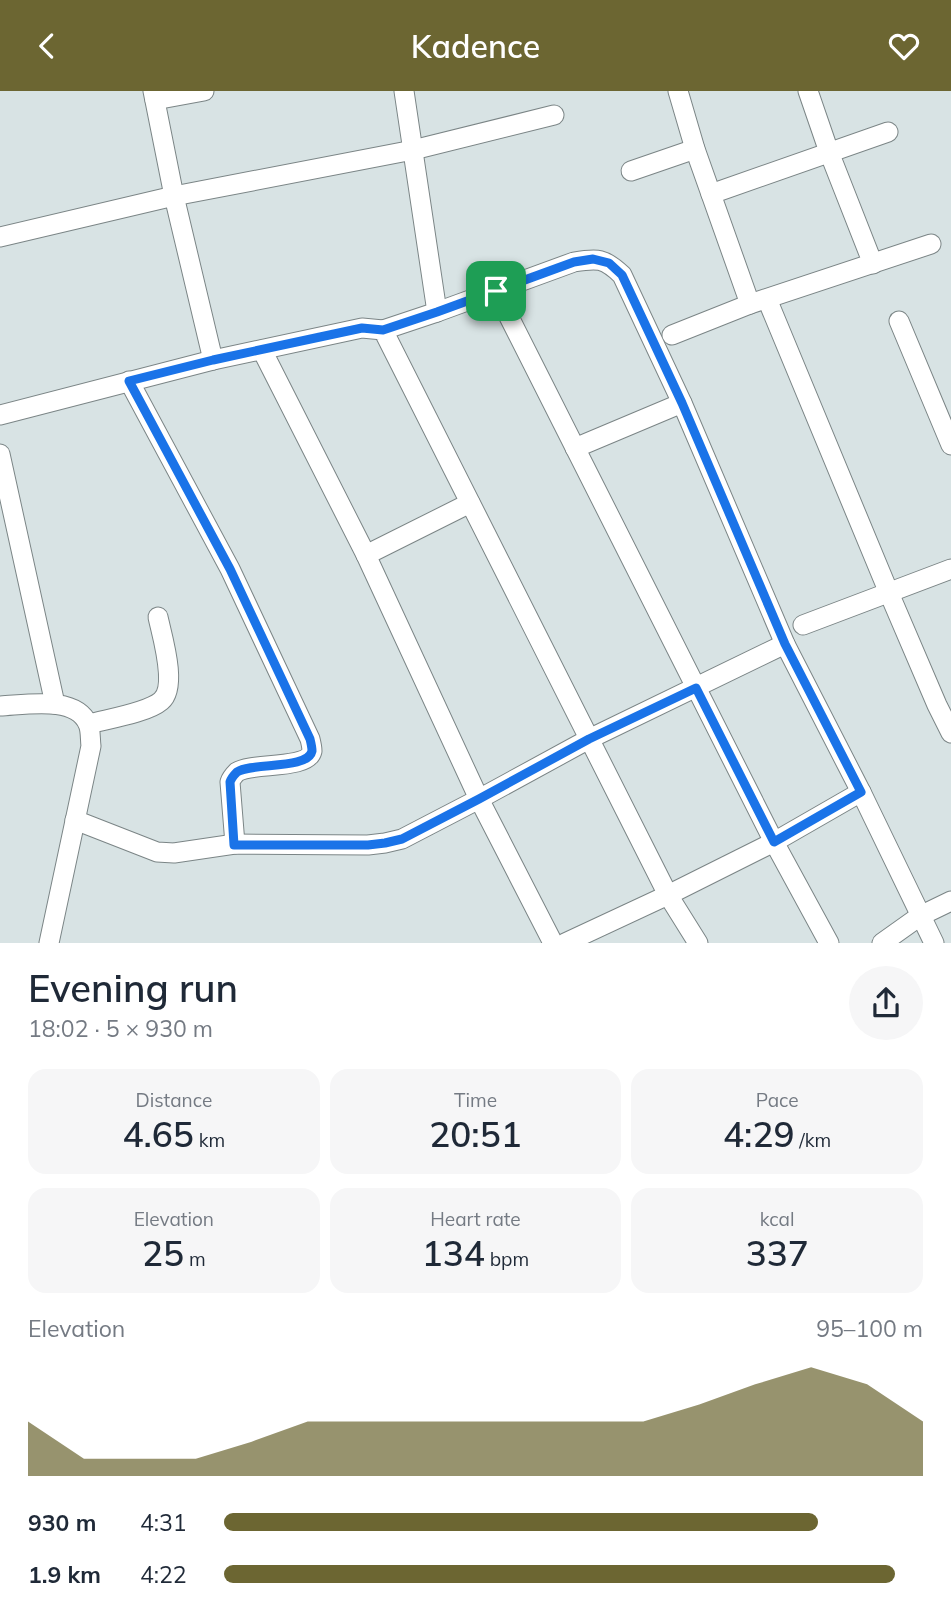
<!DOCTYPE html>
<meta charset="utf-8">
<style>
body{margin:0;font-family:Mulish,sans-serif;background:#f6f6f7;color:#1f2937;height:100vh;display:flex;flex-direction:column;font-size:26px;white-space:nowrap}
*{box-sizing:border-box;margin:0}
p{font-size:23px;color:#747a83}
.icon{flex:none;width:38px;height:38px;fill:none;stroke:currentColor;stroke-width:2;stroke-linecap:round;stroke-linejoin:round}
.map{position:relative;height:852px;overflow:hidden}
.panel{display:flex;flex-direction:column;background:#fff;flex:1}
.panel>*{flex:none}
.pin{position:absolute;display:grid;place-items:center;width:60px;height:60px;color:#fff;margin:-30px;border-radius:14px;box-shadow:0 4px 10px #0006}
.round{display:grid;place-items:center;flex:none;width:74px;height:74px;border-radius:37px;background:#f6f6f7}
.headline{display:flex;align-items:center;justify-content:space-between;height:119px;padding:0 28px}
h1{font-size:38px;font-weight:600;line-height:52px}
.metrics{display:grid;grid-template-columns:repeat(3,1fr);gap:10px;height:119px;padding:7px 28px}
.metrics div{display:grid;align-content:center;border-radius:18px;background:#f6f6f7;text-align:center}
.metrics b{font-size:35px;font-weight:600}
.metrics small{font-size:19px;font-weight:400}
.metrics p{font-size:19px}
.chart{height:196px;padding:14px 28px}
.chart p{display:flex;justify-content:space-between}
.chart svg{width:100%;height:126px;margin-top:7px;fill:#6c6632;opacity:.7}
ul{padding:0 28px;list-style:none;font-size:23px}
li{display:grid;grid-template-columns:112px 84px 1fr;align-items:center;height:52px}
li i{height:18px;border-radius:9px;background:#6c6632}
header{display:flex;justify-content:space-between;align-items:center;height:91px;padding:0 28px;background:#6c6632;color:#fff;font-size:32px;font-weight:600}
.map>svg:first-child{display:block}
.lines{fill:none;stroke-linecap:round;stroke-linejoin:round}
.minor-casing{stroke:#7b8586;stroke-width:21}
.minor{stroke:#fff;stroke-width:19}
.route-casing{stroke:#fff;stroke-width:14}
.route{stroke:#1a73e8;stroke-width:9}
</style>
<header><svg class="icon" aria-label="back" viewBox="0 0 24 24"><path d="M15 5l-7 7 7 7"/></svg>Kadence<svg class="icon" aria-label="heart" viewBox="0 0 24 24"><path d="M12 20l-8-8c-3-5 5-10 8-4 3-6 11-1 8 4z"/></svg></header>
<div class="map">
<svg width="951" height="852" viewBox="0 0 951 852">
<rect width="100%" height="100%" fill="#d8e3e4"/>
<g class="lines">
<g class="minor-casing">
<g id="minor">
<polyline points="153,0 174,105 213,269"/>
<polyline points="404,0 437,221"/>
<polyline points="678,0 695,58 750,213"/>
<polyline points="808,0 829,61 873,173"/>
<polyline points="155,9 204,0"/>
<polyline points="631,80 695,58"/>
<polyline points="711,103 888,41"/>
<polyline points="0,146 174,105 413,59 554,24"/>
<polyline points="496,200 774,751 829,852"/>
<polyline points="767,208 889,502 937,614 951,642"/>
<polyline points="899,230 951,354"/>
<path d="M383,239l54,-18 137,-50c24,-4 30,-4 48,13l60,128 103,241 76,148 73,151"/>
<polyline points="672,244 750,213 931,153"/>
<polyline points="262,259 366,464 479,708 553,852"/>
<path d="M129,290l101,188 80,170c1,4 2,8 2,12 -4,19 -60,11 -75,21 -2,2 -6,7 -7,10l5,62"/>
<polyline points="0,324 213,269 362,237 383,239 668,804 698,852"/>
<polyline points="575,357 682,312"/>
<polyline points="0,363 55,613"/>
<polyline points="366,464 470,412"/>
<polyline points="803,534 951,478"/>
<path d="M0,615c25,-1 76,-11 88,18 3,6 2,15 3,22l-42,197"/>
<path d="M89,633c18,-5 58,-11 72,-23 17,-14 1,-65 -3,-84"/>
<polyline points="75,729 157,761 174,762 235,753 368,754 385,752 402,748 479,708 589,648 785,553"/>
<polyline points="565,852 668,804 774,751 861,701"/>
<polyline points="882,852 920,825 951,810"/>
</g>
</g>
<use href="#minor" class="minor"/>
</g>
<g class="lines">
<g class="route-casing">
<path id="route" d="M593,168l16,4 13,12 60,128 103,241 76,148 -87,50 -78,-154 -107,51 -110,60 -77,40 -17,4 -17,2h-134l-4,-63c1,-3 5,-8 7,-10 15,-10 71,-2 75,-21 0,-4 -1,-8 -2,-12l-80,-170 -101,-188 84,-21 149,-32 21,2 54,-18 137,-50z"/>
</g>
<use href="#route" class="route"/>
</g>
</svg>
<div class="pin" style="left:496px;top:200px;background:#1e9e55"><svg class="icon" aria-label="arrive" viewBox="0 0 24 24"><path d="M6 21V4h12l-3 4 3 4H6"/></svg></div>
</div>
<section class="panel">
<div class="headline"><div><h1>Evening run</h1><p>18:02 · 5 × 930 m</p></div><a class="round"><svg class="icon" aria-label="share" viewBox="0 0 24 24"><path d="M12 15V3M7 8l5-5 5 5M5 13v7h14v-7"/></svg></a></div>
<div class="metrics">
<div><p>Distance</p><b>4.65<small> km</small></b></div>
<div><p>Time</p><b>20:51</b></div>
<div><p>Pace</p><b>4:29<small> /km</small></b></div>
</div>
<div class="metrics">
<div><p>Elevation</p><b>25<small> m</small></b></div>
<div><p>Heart rate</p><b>134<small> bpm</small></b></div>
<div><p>kcal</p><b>337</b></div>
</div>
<div class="chart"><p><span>Elevation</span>95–100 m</p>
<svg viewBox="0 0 160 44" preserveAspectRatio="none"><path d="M0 44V25L10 38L20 38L30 38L40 32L50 25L60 25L70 25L80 25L90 25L100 25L110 25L120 19L130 12L140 6L150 12L160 25V44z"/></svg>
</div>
<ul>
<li><b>930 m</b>4:31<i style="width:85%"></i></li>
<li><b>1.9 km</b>4:22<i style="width:96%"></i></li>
</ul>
</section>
